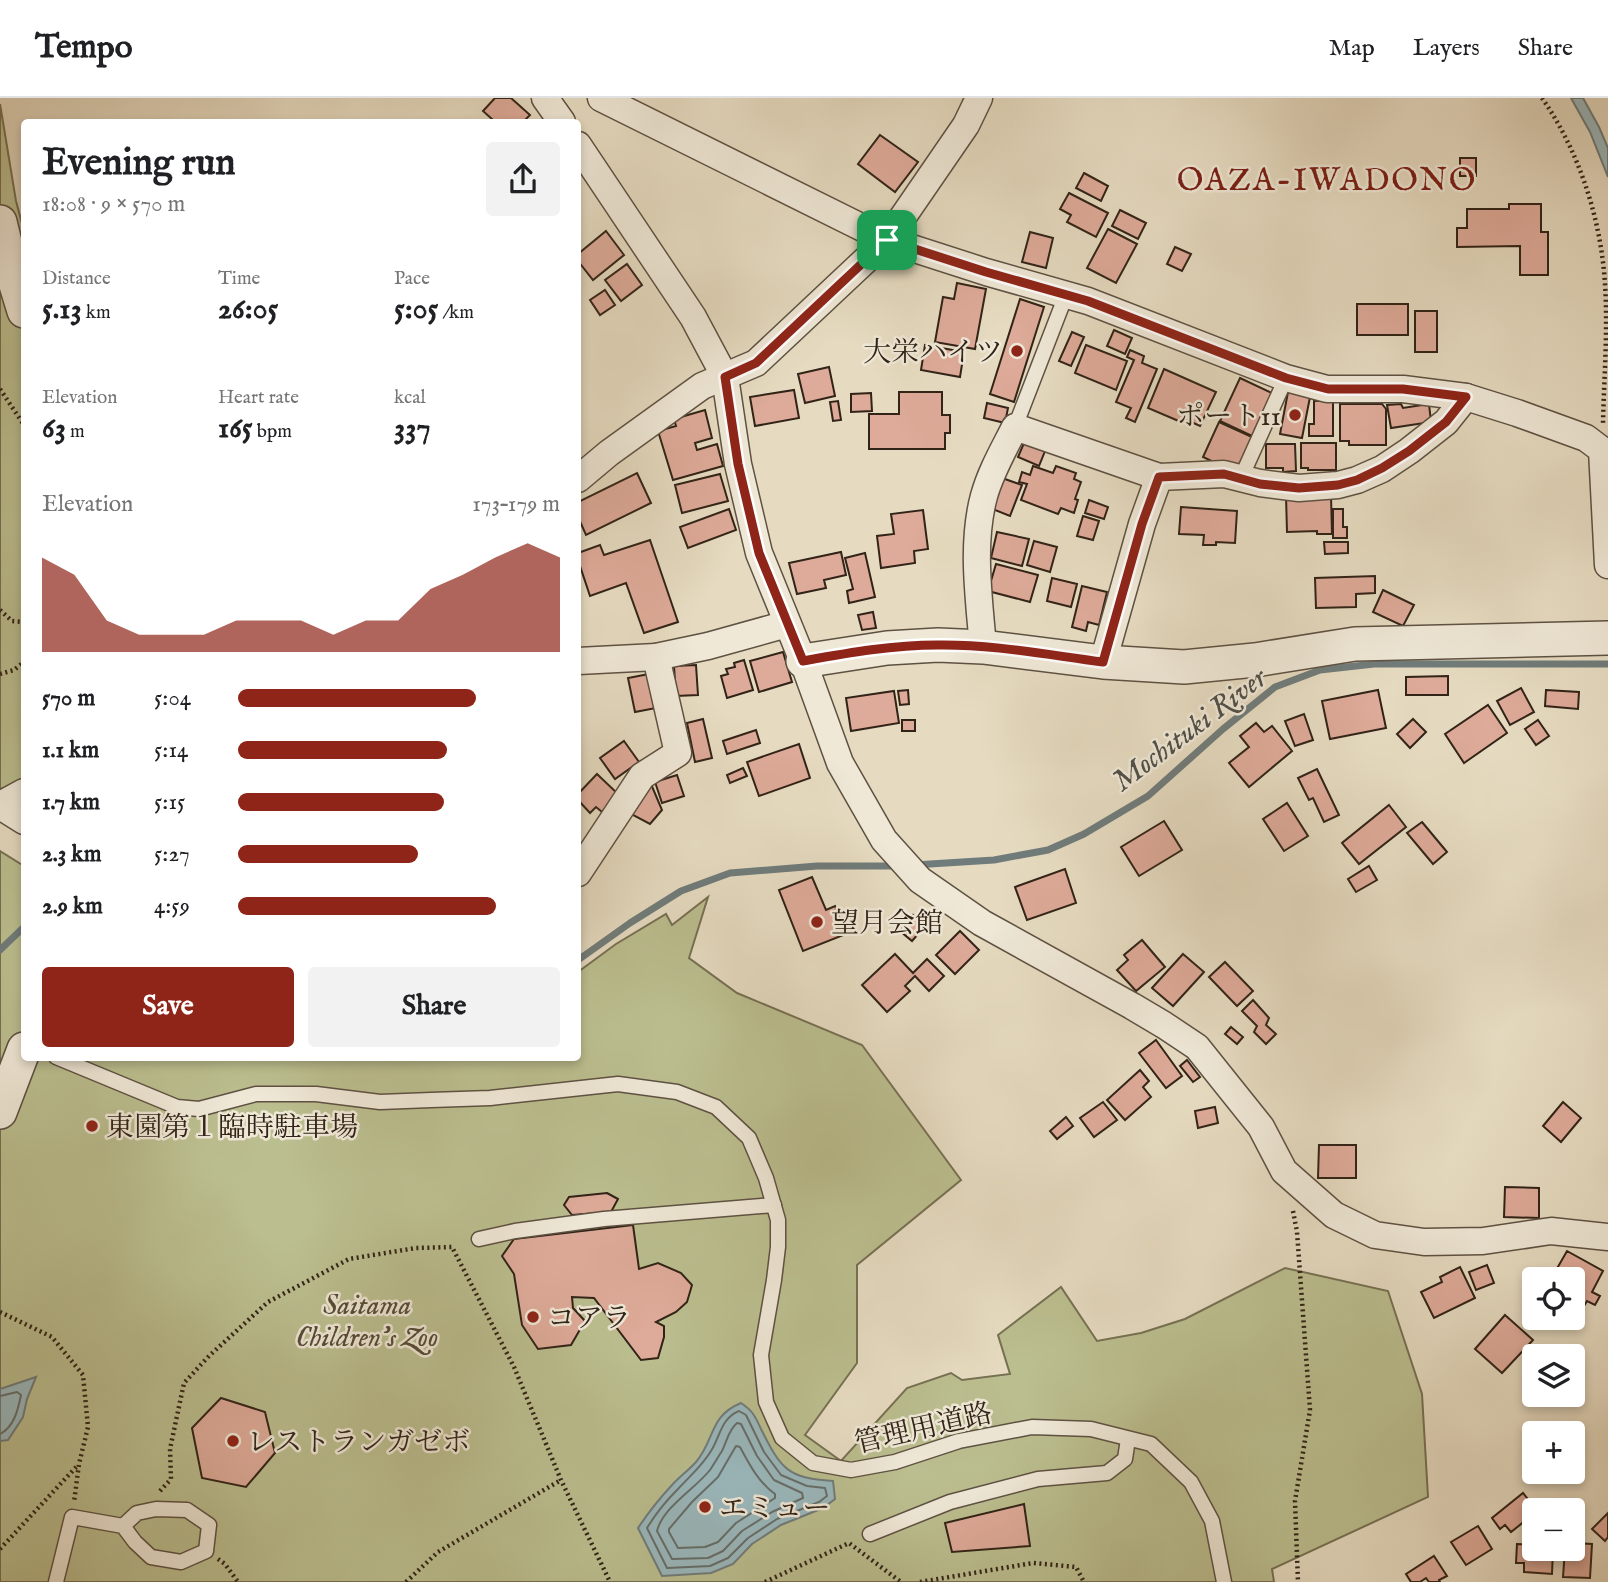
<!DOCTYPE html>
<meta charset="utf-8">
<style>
body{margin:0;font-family:"IM FELL English","Noto Serif JP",serif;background:#f2f2f2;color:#202124;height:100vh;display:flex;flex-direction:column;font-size:26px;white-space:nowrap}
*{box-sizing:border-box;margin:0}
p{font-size:23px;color:#757577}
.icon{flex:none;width:38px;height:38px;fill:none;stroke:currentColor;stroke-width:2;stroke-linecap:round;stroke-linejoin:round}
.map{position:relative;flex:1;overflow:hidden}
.details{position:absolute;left:21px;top:21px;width:560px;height:942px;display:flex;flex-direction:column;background:#fff;border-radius:7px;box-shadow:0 4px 10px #0003}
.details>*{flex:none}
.tools{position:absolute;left:1522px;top:1169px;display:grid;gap:14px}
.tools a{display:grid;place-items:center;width:63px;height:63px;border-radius:7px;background:#fff;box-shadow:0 4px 10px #0003;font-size:35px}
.pin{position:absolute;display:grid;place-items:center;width:60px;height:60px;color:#fff;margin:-30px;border-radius:14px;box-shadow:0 4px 10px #0006}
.round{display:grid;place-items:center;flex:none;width:74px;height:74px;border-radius:7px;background:#f2f2f2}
.head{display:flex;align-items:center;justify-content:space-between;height:119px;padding:0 21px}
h1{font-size:38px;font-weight:800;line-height:52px}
.stats{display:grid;grid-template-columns:repeat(3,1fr);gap:10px;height:119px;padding:7px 21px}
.stats div{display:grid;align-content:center}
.stats b{font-size:30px;font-weight:800}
.stats small{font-size:19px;font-weight:400}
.stats p{font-size:19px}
.chart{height:196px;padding:14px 21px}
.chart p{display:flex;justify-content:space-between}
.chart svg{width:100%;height:126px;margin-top:7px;fill:#8f2418;opacity:.7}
.button{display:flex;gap:14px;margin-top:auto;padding:14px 21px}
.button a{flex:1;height:80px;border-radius:7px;background:#8f2418;color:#fff;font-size:28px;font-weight:800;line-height:80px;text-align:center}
.button a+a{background:#f2f2f2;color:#202124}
ul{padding:0 21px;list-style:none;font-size:23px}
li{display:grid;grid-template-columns:112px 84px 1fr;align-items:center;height:52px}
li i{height:18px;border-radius:9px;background:#8f2418}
header{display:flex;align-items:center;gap:42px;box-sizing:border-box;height:98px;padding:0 35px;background:#fff;border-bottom:2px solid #e0e0e0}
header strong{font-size:33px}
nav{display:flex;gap:38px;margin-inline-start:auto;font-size:24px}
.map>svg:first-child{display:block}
.green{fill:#bbbe8f;stroke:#767053;stroke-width:2}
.water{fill:#9ab8bd;stroke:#707c7b;stroke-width:2}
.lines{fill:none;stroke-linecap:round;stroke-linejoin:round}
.shore{stroke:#666e6a;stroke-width:2}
.stream{stroke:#707c7b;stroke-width:7}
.building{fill:#deaa99;stroke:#312317;stroke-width:2}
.service-casing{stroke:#5e5142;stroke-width:17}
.minor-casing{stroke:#5e5142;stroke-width:29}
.tertiary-casing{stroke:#5e5142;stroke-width:36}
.path{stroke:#312317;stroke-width:4.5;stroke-dasharray:2 3.5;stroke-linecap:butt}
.service{stroke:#efe8d7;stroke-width:14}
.minor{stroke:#efe8d7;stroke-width:26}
.tertiary{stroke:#efe8d7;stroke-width:33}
.route-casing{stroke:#fff;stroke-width:14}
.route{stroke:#8f2418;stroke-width:9}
.poi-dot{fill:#8f2418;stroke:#efe8d7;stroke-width:2.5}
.labels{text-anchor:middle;stroke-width:5;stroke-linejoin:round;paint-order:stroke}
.poi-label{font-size:28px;fill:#312317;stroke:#efe8d7;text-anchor:start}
.park-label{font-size:28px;font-style:italic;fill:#544a35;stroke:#efe8d7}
.street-label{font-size:28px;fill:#312317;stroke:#efe8d7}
.water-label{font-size:30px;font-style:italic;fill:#505049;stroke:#efe8d7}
.quarter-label{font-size:32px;letter-spacing:2px;fill:#7a1f14;stroke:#efe8d7}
</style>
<header>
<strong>Tempo</strong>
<nav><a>Map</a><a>Layers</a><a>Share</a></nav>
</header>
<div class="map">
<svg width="1608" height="1484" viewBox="0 0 1608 1484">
<rect width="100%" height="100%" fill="#e6dbc1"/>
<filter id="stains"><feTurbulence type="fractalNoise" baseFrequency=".00286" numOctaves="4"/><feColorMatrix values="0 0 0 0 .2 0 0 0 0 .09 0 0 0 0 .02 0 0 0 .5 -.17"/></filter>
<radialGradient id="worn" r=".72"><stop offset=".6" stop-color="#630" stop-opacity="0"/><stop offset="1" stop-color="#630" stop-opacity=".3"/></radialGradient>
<g class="green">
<polygon points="0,6 16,103 24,133 24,685 0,691"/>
<polygon points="0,753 24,768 24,959 578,959 578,874 616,846 666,816 672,827 708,799 689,860 737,895 862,947 961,1082 857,1167 857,1265 805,1337 841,1363 907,1290 951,1275 962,1282 1010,1276 998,1237 1061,1189 1097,1243 1141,1235 1185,1221 1285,1170 1388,1193 1422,1296 1428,1399 1272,1471 1274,1484 0,1484"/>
</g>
<g class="water">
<polygon points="1571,0 1583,0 1599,29 1608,50 1608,79 1590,34"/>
<polygon points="36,1279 27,1301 23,1319 8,1342 0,1343 0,1291"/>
<path d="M741,1305c12,8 14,13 20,26 20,40 26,49 72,52l2,18 -12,9 -42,17 -29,19 -19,20 -22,9 -49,3 -24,-48c10,-15 21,-29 34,-43 7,-8 17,-15 24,-23 19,-22 13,-46 45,-59z"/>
</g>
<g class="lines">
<g class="shore">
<path d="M0,1298l17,-4 4,3c-3,15 -7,32 -21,39"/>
<path d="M739,1313l7,4 18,37 17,23 26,11 18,2 2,8 -8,6 -42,17 -29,19 -20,20 -18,8 -43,2 -20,-40c9,-15 19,-27 31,-39 12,-13 24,-23 33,-38 9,-14 10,-33 28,-40z"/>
<path d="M737,1325l4,1 16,32 17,24 28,13 1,5 -31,14 -30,19 -19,20 -15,7 -36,1 -15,-28c6,-24 38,-42 53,-61 4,-6 8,-13 12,-19 5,-10 6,-20 15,-28z"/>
<path d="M736,1348l4,1c9,17 19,36 35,47v4l-39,25 -18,19 -13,5 -27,1 -9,-16v-3l23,-27 26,-25z"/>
</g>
<g class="stream">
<polyline points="914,767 994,762 1048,752 1084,736 1148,698 1223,631 1275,589 1320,572 1374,566 1608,566"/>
<polyline points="0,852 24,829"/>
<polyline points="578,862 630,825 681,793 730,775 817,768 899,768"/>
</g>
</g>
<g class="building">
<polygon points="495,0 511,0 530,17 523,24 491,24 493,22 483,13"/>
<polygon points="880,37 918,64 895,94 858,66"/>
<rect x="1460" y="60" width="16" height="18"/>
<polygon points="1084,75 1108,88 1101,103 1076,90"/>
<polygon points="1069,95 1108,115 1096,139 1067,124 1071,117 1060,111"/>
<polygon points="1509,106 1541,106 1541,134 1548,134 1548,177 1520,177 1520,148 1457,149 1457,130 1467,130 1467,111 1509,111"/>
<polygon points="1120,112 1146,125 1138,141 1112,128"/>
<polygon points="1108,131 1137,146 1116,185 1087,170"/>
<polygon points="606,133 624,157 593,182 578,163 578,156"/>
<polygon points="1030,134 1053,140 1046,170 1022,164"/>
<polygon points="1175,149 1191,156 1182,173 1167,166"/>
<polygon points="627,166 642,187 621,203 605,182"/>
<polygon points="957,185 986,191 975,251 935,244 943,199 954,201"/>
<polygon points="605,192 615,207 600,217 590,202"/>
<polygon points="1020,201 1044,209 1014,304 990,296"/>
<rect x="1357" y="206" width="51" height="31"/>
<rect x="1415" y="213" width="22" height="41"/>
<polygon points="1114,232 1132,240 1125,256 1107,248"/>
<polygon points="1072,234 1084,239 1071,268 1059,263"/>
<polygon points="925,247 964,254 960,279 921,272"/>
<polygon points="1086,247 1127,263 1116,292 1075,275"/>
<polygon points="1130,252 1144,258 1142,265 1157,271 1135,324 1126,320 1131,310 1116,304 1134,262 1127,259"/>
<polygon points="829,269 835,298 805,305 798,276"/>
<polygon points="1164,271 1216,294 1200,328 1182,320 1181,324 1148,310"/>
<polygon points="1240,280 1272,295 1252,338 1220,323"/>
<polygon points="794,292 799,320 755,328 750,299"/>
<polygon points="899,294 942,294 942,317 950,317 950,335 945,335 945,351 869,351 869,316 899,316"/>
<polygon points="1288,294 1310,299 1302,340 1280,336"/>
<polygon points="871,295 872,313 851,314 851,296"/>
<polygon points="1333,302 1333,338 1309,338 1309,326 1314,326 1314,303"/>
<polygon points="838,303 841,322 833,323 830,304"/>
<polygon points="987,305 1008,310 1005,325 984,320"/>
<polygon points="1340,306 1382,306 1386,311 1386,347 1349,347 1349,343 1340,343"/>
<polygon points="1401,306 1403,310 1429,306 1431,324 1391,330 1387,307"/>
<polygon points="705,312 712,340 695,345 697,352 717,346 723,368 673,382 658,333 676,328 674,321"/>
<polygon points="1219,324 1252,339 1238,370 1222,368 1203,359"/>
<polygon points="1024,345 1045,353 1039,368 1018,359"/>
<polygon points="1301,345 1336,345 1336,372 1308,372 1308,370 1301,370"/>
<polygon points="1266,346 1295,346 1296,373 1283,374 1283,370 1266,370"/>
<polygon points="1033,368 1053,375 1056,368 1076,375 1074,381 1081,384 1075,401 1078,402 1074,415 1061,410 1058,416 1021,402 1027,386 1019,384 1022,374 1030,377"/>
<polygon points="637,375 651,405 586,437 578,419 578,404"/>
<polygon points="720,376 728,403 682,415 675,387"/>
<polygon points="1002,380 1022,387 1010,418 990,410"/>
<polygon points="1331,397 1332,436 1317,436 1317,433 1287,434 1286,398"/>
<polygon points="1089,402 1108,409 1104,421 1085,415"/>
<polygon points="1181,409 1237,413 1235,445 1216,444 1216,447 1203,447 1204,437 1179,436"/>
<polygon points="729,411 736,432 688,450 680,429"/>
<polygon points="1333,411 1343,411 1343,429 1347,429 1347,440 1333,440"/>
<polygon points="923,412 928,451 914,453 915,465 881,470 877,438 894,436 891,416"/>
<polygon points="1083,418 1099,423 1093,442 1077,438"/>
<polygon points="997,434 1029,441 1022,468 991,460"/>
<polygon points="650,442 678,524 644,535 626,485 590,498 578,462 578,455 600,447 604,457"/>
<polygon points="1034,443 1057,449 1050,474 1027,467"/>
<polygon points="1324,444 1348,444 1348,455 1325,456"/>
<polygon points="841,454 846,477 824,482 826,490 797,496 789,465"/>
<polygon points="865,455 875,499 849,505 847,493 853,491 845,460"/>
<polygon points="996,466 1038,477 1030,504 988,493"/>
<polygon points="1375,478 1375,495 1356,496 1356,509 1316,510 1315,480"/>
<polygon points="1052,480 1077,486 1071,509 1047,503"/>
<polygon points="1082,488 1107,494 1099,527 1088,524 1086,533 1072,529"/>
<polygon points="1383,492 1414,507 1403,528 1373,514"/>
<polygon points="873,514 876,530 862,532 858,517"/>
<polygon points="783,554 792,584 759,594 750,563"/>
<polygon points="744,562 753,592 727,600 721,578 728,576 726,571 735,569 734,565"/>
<polygon points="696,567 698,597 676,598 674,568"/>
<polygon points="649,576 656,610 635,614 628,580"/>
<polygon points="1448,578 1448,597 1406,597 1406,579"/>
<polygon points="1521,590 1534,614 1510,627 1497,603"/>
<polygon points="908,592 909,606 900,607 898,593"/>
<polygon points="1378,592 1386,630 1330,641 1322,603"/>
<polygon points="1546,592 1579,594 1578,611 1545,608"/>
<polygon points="894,593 899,625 851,633 846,600"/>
<polygon points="1488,607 1507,635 1464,665 1445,636"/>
<polygon points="1304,616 1313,642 1295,648 1285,623"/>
<polygon points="703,621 712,660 695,664 687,625"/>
<polygon points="1413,621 1426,634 1410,650 1397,636"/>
<rect x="902" y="622" width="13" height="11"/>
<polygon points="1538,622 1549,638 1536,647 1525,631"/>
<polygon points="1256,625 1264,634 1272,628 1292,653 1249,689 1229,665 1249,649 1240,638"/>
<polygon points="756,632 760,645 727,656 723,643"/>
<polygon points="624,643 639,664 615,681 600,660"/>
<polygon points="799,646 810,680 759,698 747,664"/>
<polygon points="743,670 747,678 730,685 727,677"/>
<polygon points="1317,671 1339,717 1324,724 1313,700 1309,702 1298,680"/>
<polygon points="597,676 619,697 602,714 596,709 590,715 578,702 578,696"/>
<polygon points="677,677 684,698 662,705 655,684"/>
<polygon points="651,686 662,712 650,726 631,716"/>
<polygon points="1287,705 1308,738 1284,753 1263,721"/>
<polygon points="1389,707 1406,729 1359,766 1342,745"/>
<polygon points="1164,723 1182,752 1139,778 1121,749"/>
<polygon points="1422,724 1447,754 1433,766 1407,735"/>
<polygon points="1369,768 1377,782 1356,794 1348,781"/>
<polygon points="1065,771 1076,805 1027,822 1015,789"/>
<polygon points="812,779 826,812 835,808 846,836 803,853 779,792"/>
<polygon points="913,817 925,828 912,843 900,833"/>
<polygon points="960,833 979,852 955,876 936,857"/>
<polygon points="1142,842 1165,869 1136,893 1117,872 1128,862 1124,857"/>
<polygon points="895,856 913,875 927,861 944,878 929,893 915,878 905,888 910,893 887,914 862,887"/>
<polygon points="1183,856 1204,874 1173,908 1152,890"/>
<polygon points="1225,864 1253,893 1237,908 1209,879"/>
<polygon points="1253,902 1269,920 1266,927 1276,936 1266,946 1254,934 1257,928 1242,913"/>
<polygon points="1231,929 1243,939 1237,946 1225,936"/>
<polygon points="1156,942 1182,978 1166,990 1139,955"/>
<polygon points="1187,962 1200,979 1193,984 1180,968"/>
<polygon points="1140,972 1149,983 1143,989 1151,999 1125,1022 1107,1002"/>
<polygon points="1103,1004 1117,1022 1094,1039 1080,1020"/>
<polygon points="1563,1004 1581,1020 1561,1044 1543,1028"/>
<polygon points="1215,1009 1218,1025 1198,1030 1195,1013"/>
<polygon points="1066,1019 1073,1028 1057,1041 1050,1033"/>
<polygon points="1319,1047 1356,1047 1356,1080 1318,1080"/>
<polygon points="1505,1089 1539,1090 1539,1120 1504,1119"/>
<polygon points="607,1095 618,1101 611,1114 572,1117 564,1107 569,1099"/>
<polygon points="633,1127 639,1171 658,1165 681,1175 692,1187 687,1204 676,1214 656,1224 664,1228 664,1239 658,1260 641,1262 594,1200 572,1199 573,1210 585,1223 571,1247 538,1251 522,1227 514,1176 502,1158 514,1141"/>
<polygon points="1567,1153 1603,1173 1592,1194 1600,1198 1595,1207 1587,1203 1575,1223 1568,1220 1573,1220 1573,1181 1551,1181"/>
<polygon points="1487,1167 1494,1185 1476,1192 1469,1174"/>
<polygon points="1460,1169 1475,1200 1434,1220 1421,1194 1442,1184 1440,1179"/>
<polygon points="1505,1217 1533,1242 1502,1275 1475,1251"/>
<polygon points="221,1300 265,1314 275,1355 246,1389 202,1380 192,1330"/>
<polygon points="1523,1395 1537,1412 1535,1412 1535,1415 1511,1434 1505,1427 1500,1431 1492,1420"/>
<polygon points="1024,1406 1030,1448 952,1454 945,1425"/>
<polygon points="1608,1415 1608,1439 1605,1443 1592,1431"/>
<polygon points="1478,1428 1492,1451 1466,1467 1451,1444"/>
<polygon points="1573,1445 1592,1446 1590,1480 1563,1479 1565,1451 1573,1451"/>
<polygon points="1517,1446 1535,1447 1535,1451 1553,1451 1552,1476 1524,1474 1524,1465 1516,1465"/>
<polygon points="1434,1458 1447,1478 1439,1482 1440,1484 1429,1484 1426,1480 1420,1484 1411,1484 1406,1476"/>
</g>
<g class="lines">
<g class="service-casing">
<g id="service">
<polyline points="1015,329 1066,197"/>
<polyline points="1241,380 1286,280"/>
<polyline points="56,959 177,1009 199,1011 256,996 316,996 380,1004 431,1002 490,1000 618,986 677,994 716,1009 749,1040 766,1080 778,1122 778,1149 774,1182 761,1257 766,1304 782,1340 813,1365 851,1372 895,1364 959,1343 1032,1329 1091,1331 1151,1346 1191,1384 1212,1423 1224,1484"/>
<polyline points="479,1141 515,1133 604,1121 774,1107"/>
<polyline points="870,1436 950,1404 1038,1381 1107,1375 1125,1361 1128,1341"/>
<polyline points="56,1484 72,1419 123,1428 135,1444 151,1459 181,1464 206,1453 209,1427 187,1412 156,1411 137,1415 123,1428"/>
</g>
</g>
<g class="minor-casing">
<g id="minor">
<polyline points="545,0 562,24"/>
<polyline points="601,0 887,142 986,174 1088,203 1286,280 1327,291 1403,291 1466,299 1517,315 1586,340 1602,352 1608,467"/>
<polyline points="578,47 693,219 725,279 738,366 759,455 803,563 840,665 884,742 920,782 982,825 1132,908 1164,927 1197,949 1261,1029 1284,1073 1334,1117 1375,1137 1424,1144 1483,1143 1551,1133 1608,1139"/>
<polyline points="578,381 609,355 702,288 756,265 887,142 966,27 979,0"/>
<path d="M983,549c-4,-49 -12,-103 1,-151 7,-25 20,-47 31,-69l144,50 65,-3 36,9 39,5 39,-3 19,-5 25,-11 27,-18 37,-29 20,-25"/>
<polyline points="578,563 656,559 708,548 787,526"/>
<polyline points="1103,564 1142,426 1159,379"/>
<polyline points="0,707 24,694"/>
<polyline points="0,708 24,723"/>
<polyline points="578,775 642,678 678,655 656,559"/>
</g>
</g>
<g class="tertiary-casing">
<g id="tertiary">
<polyline points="0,124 13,177 24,213"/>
<polyline points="803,563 887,550 938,547 983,549 1103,564 1184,569 1255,562 1355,546 1608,540"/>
<polyline points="0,1014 24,951"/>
</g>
</g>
<g class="path">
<path d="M1542,0c37,53 59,121 63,186 3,46 -1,93 -2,139"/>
<polyline points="0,291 24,327"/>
<polyline points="0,512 12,523 24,524"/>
<polyline points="0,576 14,572 24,564"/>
<polyline points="1293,1113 1297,1134 1310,1312 1295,1403 1298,1484"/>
<polyline points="0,1214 52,1239 83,1277 88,1329 79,1366 74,1404"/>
<polyline points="160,1393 171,1381 170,1351 184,1285 209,1258 268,1204 349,1161 416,1150 452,1149 514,1269 561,1382 610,1484"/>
<polyline points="0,1451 78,1367"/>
<polyline points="218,1461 225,1466 238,1484"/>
<polyline points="406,1484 438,1454 561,1382"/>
<polyline points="765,1484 849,1445 901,1484"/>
<polyline points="920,1484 1033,1465 1076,1469 1084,1484"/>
</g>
<use href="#service" class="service"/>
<use href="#minor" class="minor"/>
<use href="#tertiary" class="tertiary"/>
</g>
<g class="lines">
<g class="route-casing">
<path id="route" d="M887,142l99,32 102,29 198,77 42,11h75l63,8 -20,25 -37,29 -27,17 -25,12 -19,5 -39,3 -39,-4 -36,-10 -65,3 -17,47 -39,138c-55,-7 -111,-18 -166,-17 -45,0 -89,8 -134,16l-44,-108 -21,-89 -13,-87 31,-14z"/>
</g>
<use href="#route" class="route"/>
</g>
<g class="poi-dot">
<circle cx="1017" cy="253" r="7"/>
<circle cx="1295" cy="317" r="7"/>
<circle cx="817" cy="824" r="7"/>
<circle cx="92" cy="1028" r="7"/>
<circle cx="533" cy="1219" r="7"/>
<circle cx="233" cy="1343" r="7"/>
<circle cx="705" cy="1409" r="7"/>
</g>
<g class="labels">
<g class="poi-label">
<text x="1003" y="263" text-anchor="end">大栄ハイツ</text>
<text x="1281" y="327" text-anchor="end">ポート11</text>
<text x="831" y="834">望月会館</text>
<text x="106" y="1038">東園第１臨時駐車場</text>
<text x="547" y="1229">コアラ</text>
<text x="247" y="1353">レストランガゼボ</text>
<text x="719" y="1419">エミュー</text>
</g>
<g class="park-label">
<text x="367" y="1216">Saitama<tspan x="367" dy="32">Children's Zoo</tspan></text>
</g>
<g class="street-label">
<text transform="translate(923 1329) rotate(-13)" y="10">管理用道路</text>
</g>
<g class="water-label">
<text transform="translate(1189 631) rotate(-37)" y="10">Mochituki River</text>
</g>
<g class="quarter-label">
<text x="1327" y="92">OAZA-IWADONO</text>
</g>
</g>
<rect width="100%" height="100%" filter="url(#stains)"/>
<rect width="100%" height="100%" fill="url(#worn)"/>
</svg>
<div class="tools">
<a><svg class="icon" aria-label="locate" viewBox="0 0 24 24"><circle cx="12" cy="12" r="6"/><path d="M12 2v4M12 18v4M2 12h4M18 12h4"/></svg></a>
<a><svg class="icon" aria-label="layers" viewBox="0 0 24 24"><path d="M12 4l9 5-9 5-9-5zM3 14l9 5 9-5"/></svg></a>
<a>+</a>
<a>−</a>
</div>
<div class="pin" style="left:887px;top:142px;background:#1e9e55"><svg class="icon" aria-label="arrive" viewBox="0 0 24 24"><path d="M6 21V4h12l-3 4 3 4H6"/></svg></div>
<section class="details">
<div class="head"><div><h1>Evening run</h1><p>18:08 · 9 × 570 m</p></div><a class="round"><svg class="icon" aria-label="share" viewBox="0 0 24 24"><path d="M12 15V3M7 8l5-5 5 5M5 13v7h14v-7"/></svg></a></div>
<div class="stats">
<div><p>Distance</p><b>5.13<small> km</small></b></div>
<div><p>Time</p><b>26:05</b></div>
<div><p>Pace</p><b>5:05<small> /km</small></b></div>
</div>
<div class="stats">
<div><p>Elevation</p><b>63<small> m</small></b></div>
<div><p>Heart rate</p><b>165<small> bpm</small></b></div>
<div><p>kcal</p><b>337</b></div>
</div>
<div class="chart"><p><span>Elevation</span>173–179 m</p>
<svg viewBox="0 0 160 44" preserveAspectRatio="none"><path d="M0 44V11L10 17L20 33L30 38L40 38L50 38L60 33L70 33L80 33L90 38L100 33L110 33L120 22L130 17L140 11L150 6L160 11V44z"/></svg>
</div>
<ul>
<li><b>570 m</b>5:04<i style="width:74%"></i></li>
<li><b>1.1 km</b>5:14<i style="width:65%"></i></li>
<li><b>1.7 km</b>5:15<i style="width:64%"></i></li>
<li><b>2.3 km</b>5:27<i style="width:56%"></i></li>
<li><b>2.9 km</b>4:59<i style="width:80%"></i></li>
</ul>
<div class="button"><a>Save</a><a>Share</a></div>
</section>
</div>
